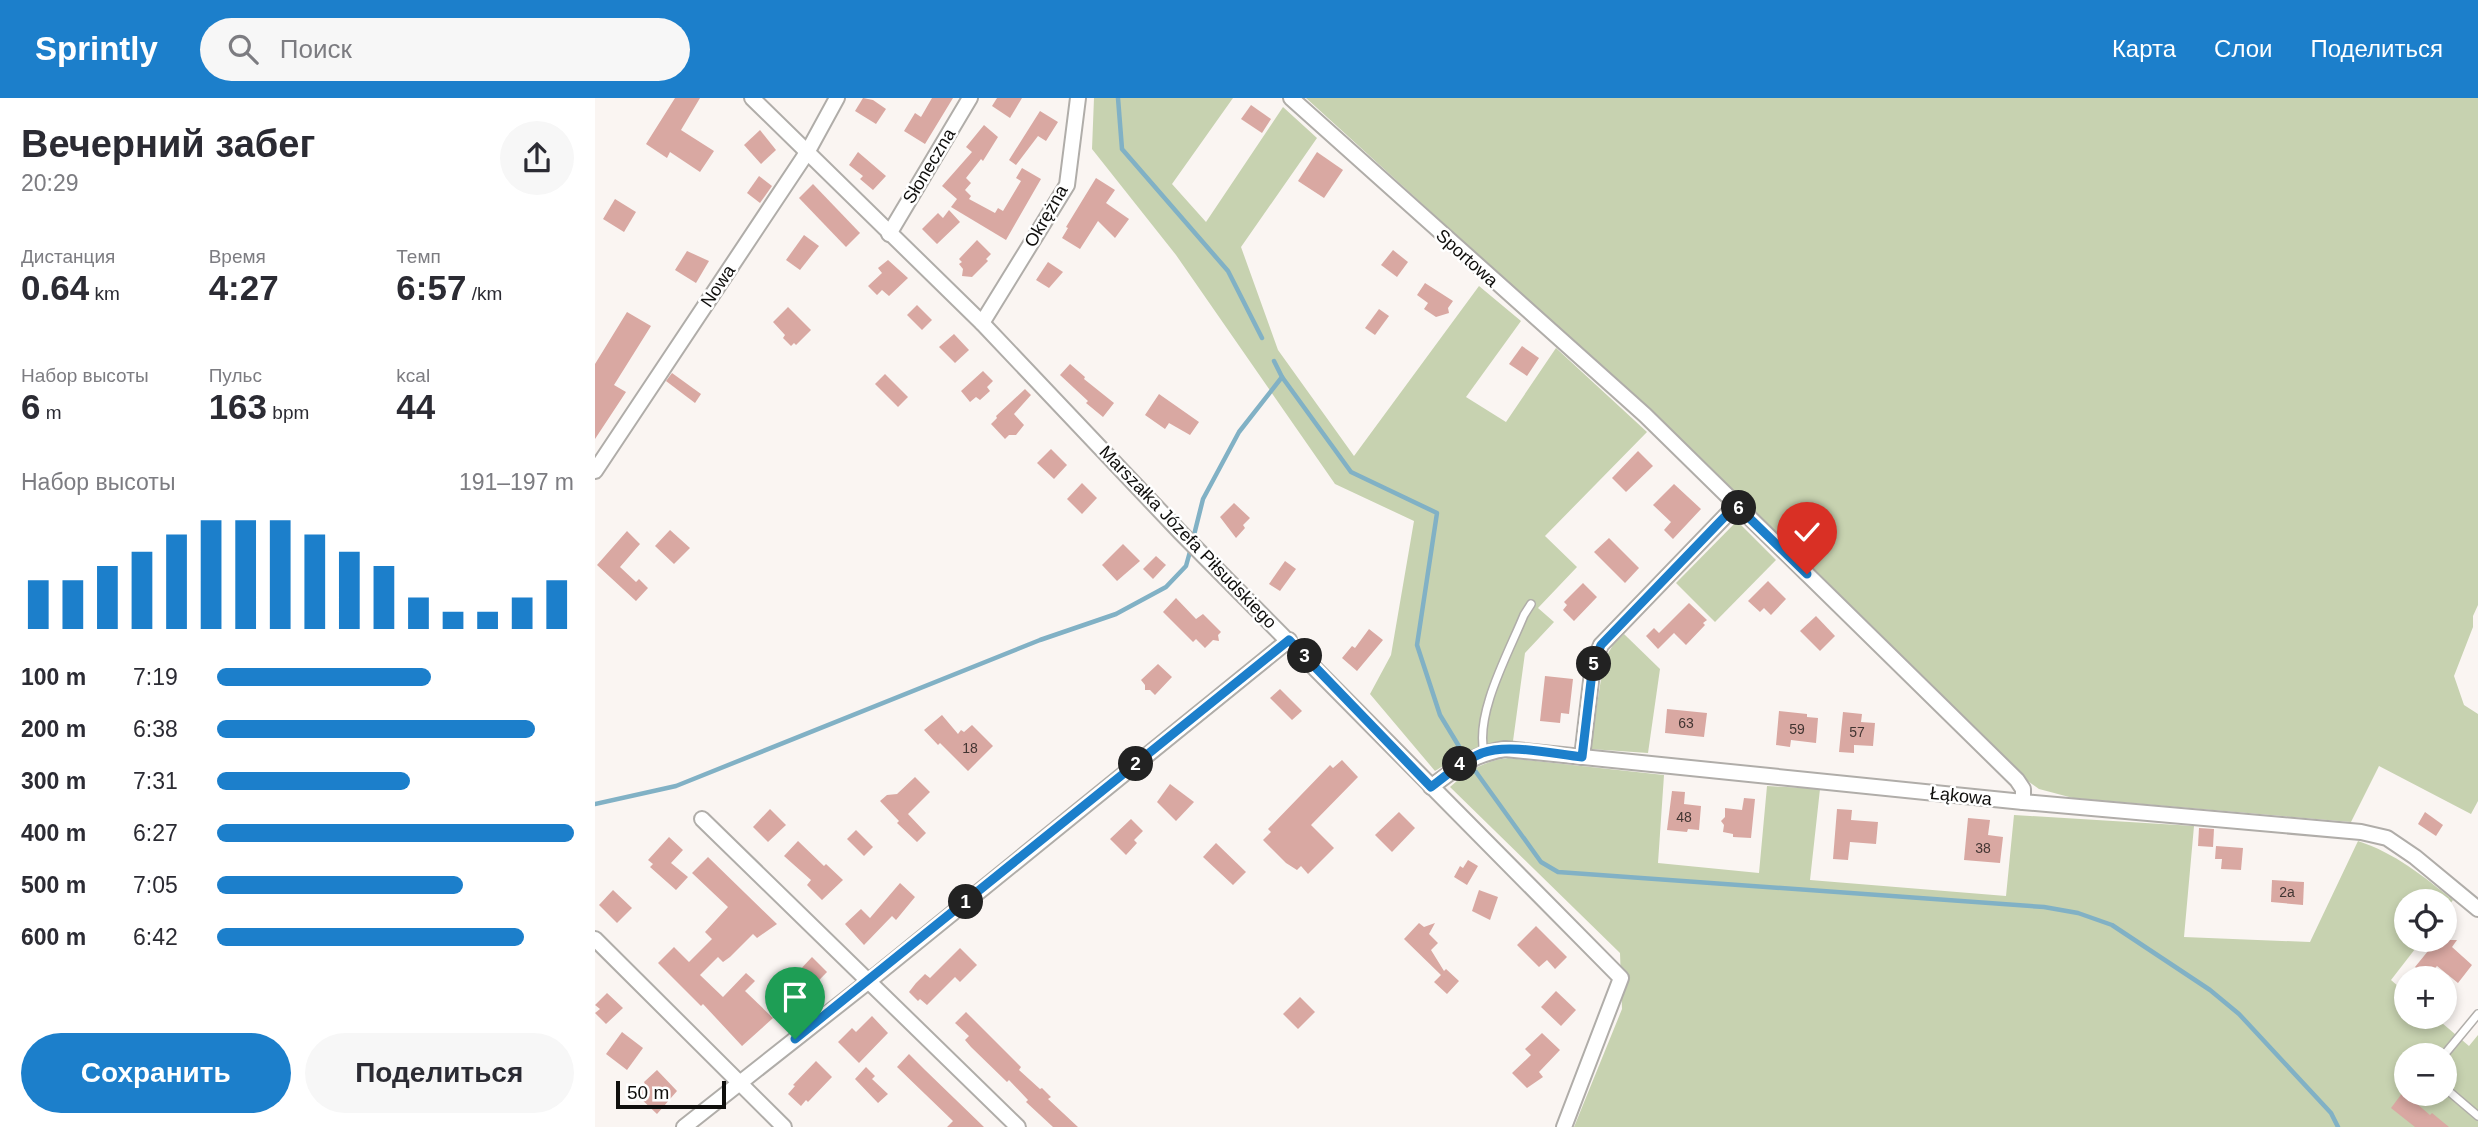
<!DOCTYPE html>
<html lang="ru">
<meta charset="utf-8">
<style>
body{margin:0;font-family:Arial,sans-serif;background:#f7f7f7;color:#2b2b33;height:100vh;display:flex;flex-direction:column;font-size:26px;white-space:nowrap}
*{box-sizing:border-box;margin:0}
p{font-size:23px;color:#7c7c81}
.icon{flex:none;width:38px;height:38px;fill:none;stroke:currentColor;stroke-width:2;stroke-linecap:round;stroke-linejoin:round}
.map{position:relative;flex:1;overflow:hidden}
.sheet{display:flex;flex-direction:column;background:#fff;width:595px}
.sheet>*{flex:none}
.tools{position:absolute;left:1799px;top:791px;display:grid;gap:14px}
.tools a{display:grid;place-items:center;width:63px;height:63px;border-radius:50%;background:#fff;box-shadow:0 4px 10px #0003;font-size:35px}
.scale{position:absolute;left:21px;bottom:18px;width:110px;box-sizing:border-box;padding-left:7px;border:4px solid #100f0d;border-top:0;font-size:19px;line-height:24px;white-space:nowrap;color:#100f0d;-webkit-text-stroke:5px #fff;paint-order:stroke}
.pin{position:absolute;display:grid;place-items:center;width:60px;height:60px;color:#fff;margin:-72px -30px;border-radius:50% 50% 50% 0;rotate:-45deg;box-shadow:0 0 7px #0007}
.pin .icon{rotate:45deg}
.km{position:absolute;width:35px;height:35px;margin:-18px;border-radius:50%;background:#222;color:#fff;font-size:19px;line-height:35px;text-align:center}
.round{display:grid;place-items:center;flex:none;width:74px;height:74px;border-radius:37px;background:#f7f7f7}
.summary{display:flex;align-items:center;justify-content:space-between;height:119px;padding:0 21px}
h1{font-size:38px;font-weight:700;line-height:52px}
.figures{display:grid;grid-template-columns:repeat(3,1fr);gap:10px;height:119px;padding:7px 21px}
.figures div{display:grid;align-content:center}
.figures b{font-size:35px;font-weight:700}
.figures small{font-size:19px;font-weight:400}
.figures p{font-size:19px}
.chart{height:196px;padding:14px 21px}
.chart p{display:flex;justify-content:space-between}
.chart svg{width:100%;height:126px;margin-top:7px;stroke:#1c7fcb;stroke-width:6}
.cta{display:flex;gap:14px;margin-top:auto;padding:14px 21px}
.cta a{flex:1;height:80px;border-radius:42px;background:#1c7fcb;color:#fff;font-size:28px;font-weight:700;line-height:80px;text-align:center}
.cta a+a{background:#f7f7f7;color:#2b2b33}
ul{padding:0 21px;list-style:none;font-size:23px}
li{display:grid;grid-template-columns:112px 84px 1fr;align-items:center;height:52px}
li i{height:18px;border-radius:9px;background:#1c7fcb}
header{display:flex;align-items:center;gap:42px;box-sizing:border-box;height:98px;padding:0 35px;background:#1c7fcb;color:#fff}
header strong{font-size:33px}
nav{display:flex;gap:38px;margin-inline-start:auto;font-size:24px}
.search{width:490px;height:63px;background:#f7f7f7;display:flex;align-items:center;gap:18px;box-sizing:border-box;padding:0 24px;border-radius:38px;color:#7c7c81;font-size:26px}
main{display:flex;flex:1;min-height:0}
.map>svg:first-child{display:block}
.green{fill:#c7d2b0;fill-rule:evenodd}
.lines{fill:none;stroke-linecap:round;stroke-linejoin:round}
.stream{stroke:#81b1c5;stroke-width:4.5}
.building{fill:#d9a8a2}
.lane-casing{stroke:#b0ada9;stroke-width:10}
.street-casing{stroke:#b0ada9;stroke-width:18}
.lane{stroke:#fff;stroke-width:7}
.street{stroke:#fff;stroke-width:14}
.route-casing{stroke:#fff;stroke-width:14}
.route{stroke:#1c7fcb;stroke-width:9}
.labels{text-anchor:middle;stroke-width:5;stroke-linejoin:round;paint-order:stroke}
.number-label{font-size:14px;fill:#423532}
.street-label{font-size:18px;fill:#100f0d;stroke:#fff}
</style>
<header>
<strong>Sprintly</strong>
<div class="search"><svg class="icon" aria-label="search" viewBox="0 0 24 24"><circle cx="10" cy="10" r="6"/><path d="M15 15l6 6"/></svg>Поиск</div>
<nav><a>Карта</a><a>Слои</a><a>Поделиться</a></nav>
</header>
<main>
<section class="sheet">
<div class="summary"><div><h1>Вечерний забег</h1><p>20:29</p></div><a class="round"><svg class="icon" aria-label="share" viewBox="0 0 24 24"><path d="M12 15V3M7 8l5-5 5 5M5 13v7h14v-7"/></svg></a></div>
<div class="figures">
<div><p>Дистанция</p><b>0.64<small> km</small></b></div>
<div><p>Время</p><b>4:27</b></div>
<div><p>Темп</p><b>6:57<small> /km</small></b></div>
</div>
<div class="figures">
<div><p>Набор высоты</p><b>6<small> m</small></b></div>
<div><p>Пульс</p><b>163<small> bpm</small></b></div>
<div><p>kcal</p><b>44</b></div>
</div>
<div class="chart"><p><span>Набор высоты</span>191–197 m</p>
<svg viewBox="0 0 160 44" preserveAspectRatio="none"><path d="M5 44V27M15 44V27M25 44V22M35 44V17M45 44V11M55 44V6M65 44V6M75 44V6M85 44V11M95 44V17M105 44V22M115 44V33M125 44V38M135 44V38M145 44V33M155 44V27"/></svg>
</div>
<ul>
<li><b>100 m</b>7:19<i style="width:60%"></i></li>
<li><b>200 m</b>6:38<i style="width:89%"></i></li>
<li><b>300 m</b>7:31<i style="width:54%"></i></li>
<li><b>400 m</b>6:27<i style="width:100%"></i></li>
<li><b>500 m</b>7:05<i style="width:69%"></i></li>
<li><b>600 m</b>6:42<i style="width:86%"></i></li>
</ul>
<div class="cta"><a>Сохранить</a><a>Поделиться</a></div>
</section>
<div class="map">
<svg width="1883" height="1029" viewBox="0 0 1883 1029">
<rect width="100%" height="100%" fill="#faf5f2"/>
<g class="green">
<path d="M499,0h139l-61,86 34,38 77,-115 34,31 -76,109 37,103 76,106 125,-170 42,35 -55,76 40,25 50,-74 91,84 -102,104 32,31 -39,41 16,14 -29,31 -12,88c-31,3 -52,14 -78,30l-65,-77 21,-39 23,-134 -79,-37 -159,-229 -84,-106z"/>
<polygon points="711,0 1883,0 1883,507 1878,518 1878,529 1859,578 1869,607 1883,616 1883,703 1876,716 1784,668 1756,724 1478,700 1444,691 1430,681 1068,325"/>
<polygon points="1142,423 1181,462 1120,524 1081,485"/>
<polygon points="1029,536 1065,571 1053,655 995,651 1009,562 1018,547"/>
<path d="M913,660l156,17 -6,88 101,10 8,-87 53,3 -10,91 196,16 8,-81 180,11 -10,111 126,5 48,-101c37,12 65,35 95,59l-8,11v-10h-39v39h16l-31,40 15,13v24h29l34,29 9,-11v92h-904l48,-118 -2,-56 -170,-166c18,-16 34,-26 58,-29zM1811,957h39v39h-39z"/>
</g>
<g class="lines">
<g class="stream">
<polyline points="523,0 527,51 633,173 667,240"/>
<polyline points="679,263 687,279 756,374 842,415 822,547 845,617 865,650"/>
<polyline points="598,441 608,401 644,334 687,279"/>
<polyline points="881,674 946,764 963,774 1449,809 1483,815 1517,827 1615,892 1644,916 1736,1015 1743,1029"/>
<polyline points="0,706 81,688 445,542 521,516 571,489 591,468 596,450"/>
</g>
</g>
<g class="building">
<polygon points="80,0 105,0 86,32 119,53 105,74 75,54 72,60 51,46"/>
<polygon points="268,0 278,2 291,11 281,26 260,13"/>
<polygon points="337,0 358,0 330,46 309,33 320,15 326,19"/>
<polygon points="402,0 427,0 415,20 397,8"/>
<polygon points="656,7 676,21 667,35 646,21"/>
<polygon points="445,13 463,24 451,43 443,38 421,67 414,62"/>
<polygon points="389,27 403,39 388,63 386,61 371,80 376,85 370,92 376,98 374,101 400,115 403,110 408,113 426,83 421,80 427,70 446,81 411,142 356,109 362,101 347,88 377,54 371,49"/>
<polygon points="165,32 181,52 166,66 149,47"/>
<polygon points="263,54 291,78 278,92 265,81 268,78 254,67"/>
<polygon points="722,54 748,72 729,100 703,83"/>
<polygon points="164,78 177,88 165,105 152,95"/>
<polygon points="501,80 520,92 511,105 534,121 520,140 503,123 485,151 467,140 473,130 471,129"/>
<polygon points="218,86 265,135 251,149 204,100"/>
<polygon points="20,101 41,114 29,134 8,121"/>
<polygon points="354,112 365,124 342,146 327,131 343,115 348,120"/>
<polygon points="209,137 224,148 205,172 191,162"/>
<polygon points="382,142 396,156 391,161 393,163 377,179 367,178 368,171 364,166 367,164 364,161"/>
<polygon points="798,152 813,164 802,179 786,167"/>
<polygon points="92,153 114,163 101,185 80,172"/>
<polygon points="293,162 313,180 294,198 287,192 282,197 273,188 287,175 283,170"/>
<polygon points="453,164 468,174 454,190 441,182"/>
<polygon points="830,185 858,203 853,210 854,215 841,219 829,211 833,205 822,197"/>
<polygon points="322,207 337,222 327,232 312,217"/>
<polygon points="193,209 216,232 201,247 199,245 196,248 188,240 190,237 178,224"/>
<polygon points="784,211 794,218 780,237 770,230"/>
<polygon points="32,214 56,228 19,287 31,294 0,341 0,266"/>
<polygon points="359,236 374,252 360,265 344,249"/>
<polygon points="927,248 944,260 932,278 914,266"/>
<polygon points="475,266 490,279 489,281 519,305 508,319 491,305 493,303 465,277"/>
<polygon points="388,273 398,283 392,289 395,293 385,302 381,299 375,304 366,293"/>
<polygon points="77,275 106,296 100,305 71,283"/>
<polygon points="290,276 313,299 303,309 280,286"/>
<polygon points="430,291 436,297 419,316 429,327 421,337 414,337 410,341 396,326 402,320 401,318"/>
<polygon points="564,296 604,324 595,337 574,325 570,331 550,317"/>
<polygon points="456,351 472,367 459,381 442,365"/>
<polygon points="1043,353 1058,368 1031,394 1017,380"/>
<polygon points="487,385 502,400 487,416 472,401"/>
<polygon points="1079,386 1106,411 1078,441 1069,432 1076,424 1058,407"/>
<polygon points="639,405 655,420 648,427 650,430 641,440 625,419"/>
<polygon points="75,432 95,450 79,466 60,448"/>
<polygon points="32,433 45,446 25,469 41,484 44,481 53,490 41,503 2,467"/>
<polygon points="1014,440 1044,470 1030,485 999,454"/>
<polygon points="528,446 545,463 522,483 507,467"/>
<polygon points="561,458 571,467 558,481 548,471"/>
<polygon points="690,463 701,471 685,493 674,486"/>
<polygon points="1173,483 1191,501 1176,517 1169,510 1165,514 1153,503"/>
<polygon points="988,485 1002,499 979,523 968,512 972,507 969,504"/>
<polygon points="581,500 601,521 608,516 626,534 623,537 624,543 618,542 610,550 601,541 598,544 568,514"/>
<polygon points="1094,505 1112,522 1108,525 1110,527 1091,547 1079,535 1063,551 1051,538 1059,530 1064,535"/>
<polygon points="1221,518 1240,538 1225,553 1205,533"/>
<polygon points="774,531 788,542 762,573 747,560 757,548 760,550"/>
<polygon points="563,566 577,579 560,597 555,592 550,592 550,587 546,582"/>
<polygon points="950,578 978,581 974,616 966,615 965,625 945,623"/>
<polygon points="685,591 707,613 697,622 675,600"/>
<polygon points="1072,611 1112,615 1109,639 1070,635"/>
<polygon points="1184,613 1212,616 1212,619 1223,620 1221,645 1196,642 1195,649 1181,647"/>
<polygon points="1248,614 1267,616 1266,624 1280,625 1278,648 1259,647 1259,655 1244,654"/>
<polygon points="347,617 363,636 366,632 369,634 377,627 398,648 373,673 345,645 343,647 329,632"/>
<polygon points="747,662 763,679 716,727 739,750 713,776 706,768 702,772 691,765 668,742 676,734 673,731 735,667 738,670"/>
<polygon points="320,679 335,694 313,716 331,735 322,744 302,725 304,723 285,703 292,697 302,696"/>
<polygon points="575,686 599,704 581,723 562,704"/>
<polygon points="1077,693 1090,694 1089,706 1106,708 1104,732 1093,731 1092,734 1072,732"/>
<polygon points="1149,700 1160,701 1156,740 1138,739 1138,736 1128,734 1129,727 1126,723 1130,719 1130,710 1147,712"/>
<polygon points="175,711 191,727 173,744 158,729"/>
<polygon points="1242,711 1257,712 1256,722 1283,724 1281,746 1255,744 1253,762 1238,761"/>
<polygon points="804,714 820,730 797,754 780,737"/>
<polygon points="1830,714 1848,727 1841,738 1823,726"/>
<polygon points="1373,720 1395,722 1393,737 1408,739 1405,765 1369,762"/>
<polygon points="536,721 548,733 539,742 542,745 531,757 515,741"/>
<polygon points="1604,730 1619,731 1618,749 1603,748"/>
<polygon points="261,732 278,749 269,758 252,741"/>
<polygon points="74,739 88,752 76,765 93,779 81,792 55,769 58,766 53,762"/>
<polygon points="203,743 229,768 231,766 248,782 227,802 212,787 216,782 189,758"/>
<polygon points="621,745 651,774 638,787 608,759"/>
<polygon points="1621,748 1648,750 1646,772 1626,771 1627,761 1620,761"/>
<polygon points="113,759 182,826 162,840 158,836 135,859 128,864 123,859 105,877 128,899 151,875 160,883 150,893 178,920 147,948 108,906 106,908 63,865 79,849 94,864 117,841 110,834 133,809 97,775"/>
<polygon points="873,762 883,768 872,787 859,779 865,768 868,770"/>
<polygon points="1677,782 1709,784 1708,807 1676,804"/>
<polygon points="305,785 320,799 301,822 297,818 269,847 250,826 266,811 275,820"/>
<polygon points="18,792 37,810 22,825 4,807"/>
<polygon points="884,792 903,799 895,822 877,813"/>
<polygon points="824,825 829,829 840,825 834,836 843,845 836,852 849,873 851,871 864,883 852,896 839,884 846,877 809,841"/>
<polygon points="941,828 972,859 960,871 952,862 944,869 922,847"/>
<polygon points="1842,842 1862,842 1857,849 1877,867 1863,885 1842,868 1832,879 1820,869"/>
<polygon points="365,850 382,867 365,884 360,879 332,907 325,901 323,903 314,894 321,885 330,876 335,880"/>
<polygon points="217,859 232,874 202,905 187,891"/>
<polygon points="961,893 981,912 966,928 946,909"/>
<polygon points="12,895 28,910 11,926 0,915 5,911 0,907"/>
<polygon points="705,899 720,914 703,931 688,916"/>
<polygon points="371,914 426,969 424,972 445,991 447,990 456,999 453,1001 483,1029 458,1029 431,1004 433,1002 414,982 412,984 376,949 370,942 374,938 360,925"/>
<polygon points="277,918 293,935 264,965 243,944 257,930 261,934"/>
<polygon points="27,934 48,950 32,972 11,956"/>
<polygon points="947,935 965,952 944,974 948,979 932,990 917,975 936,957 930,951"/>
<polygon points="314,956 330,972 389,1029 352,1029 358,1023 302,969"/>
<polygon points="221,963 237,979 213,1004 211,1002 206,1008 193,996 200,988 198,987"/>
<polygon points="271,969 280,978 277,981 293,996 283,1005 260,981"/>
<polygon points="62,972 82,993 62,1016 42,997 51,988 49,984"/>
<polygon points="1808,994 1835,1017 1837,1015 1854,1029 1820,1029 1796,1010"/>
</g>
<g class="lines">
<g class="lane-casing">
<g id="lane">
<path d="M889,654c-9,-39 25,-100 40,-137l7,-11"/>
<polyline points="1849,957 1883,916"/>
<polyline points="1850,990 1883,1018"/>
</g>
</g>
<g class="street-casing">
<g id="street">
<polyline points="157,0 387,225 585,434 1026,880 969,1029"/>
<polyline points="696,0 1050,317 1422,682 1428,691 1428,704"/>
<polyline points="294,136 375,0"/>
<polyline points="387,225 472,87 483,0"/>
<polyline points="0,373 213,53 242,0"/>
<polyline points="987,659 998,566 1006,547 1141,407"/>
<path d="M836,689c25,-19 42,-33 74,-38l518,53 338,30 26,6 28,19 63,52"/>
<polyline points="107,721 423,1029"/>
<polyline points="0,841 189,1029"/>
<polyline points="89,1029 274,883 694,542"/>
</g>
</g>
<use href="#lane" class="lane"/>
<use href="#street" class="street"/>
</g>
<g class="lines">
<g class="route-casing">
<path id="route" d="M200,941l494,-399 142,147c17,-13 32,-26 51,-34 26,-10 72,1 100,4l11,-93 8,-19 135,-140 71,69"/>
</g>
<use href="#route" class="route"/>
</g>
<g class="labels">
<g class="number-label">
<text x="1091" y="630">63</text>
<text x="1202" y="636">59</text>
<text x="1262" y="639">57</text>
<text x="375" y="655">18</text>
<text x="1089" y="724">48</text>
<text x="1388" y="755">38</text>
<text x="1692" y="799">2a</text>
</g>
<g class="street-label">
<text transform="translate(334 68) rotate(-59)" y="6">Słoneczna</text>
<text transform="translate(451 118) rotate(-60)" y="6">Okrężna</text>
<text transform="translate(872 160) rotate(42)" y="6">Sportowa</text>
<text transform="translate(123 188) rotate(-56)" y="6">Nowa</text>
<text transform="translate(593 439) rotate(46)" y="6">Marszałka Józefa Piłsudskiego</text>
<text transform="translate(1366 698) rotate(6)" y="6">Łąkowa</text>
</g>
</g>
</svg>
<div class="tools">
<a><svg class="icon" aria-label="locate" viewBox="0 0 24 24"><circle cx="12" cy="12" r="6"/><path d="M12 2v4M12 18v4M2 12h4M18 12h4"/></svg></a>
<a>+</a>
<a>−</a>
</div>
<div class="scale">50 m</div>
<div class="pin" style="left:200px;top:941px;background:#1e9e55"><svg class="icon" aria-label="arrive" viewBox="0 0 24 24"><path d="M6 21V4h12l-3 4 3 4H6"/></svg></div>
<div class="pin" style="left:1212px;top:476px;background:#d93025"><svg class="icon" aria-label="check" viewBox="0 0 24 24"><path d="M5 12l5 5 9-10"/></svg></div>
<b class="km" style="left:371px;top:804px">1</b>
<b class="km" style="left:541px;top:666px">2</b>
<b class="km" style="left:710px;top:558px">3</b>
<b class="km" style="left:865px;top:666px">4</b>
<b class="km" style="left:999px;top:566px">5</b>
<b class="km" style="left:1144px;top:410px">6</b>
</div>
</main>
